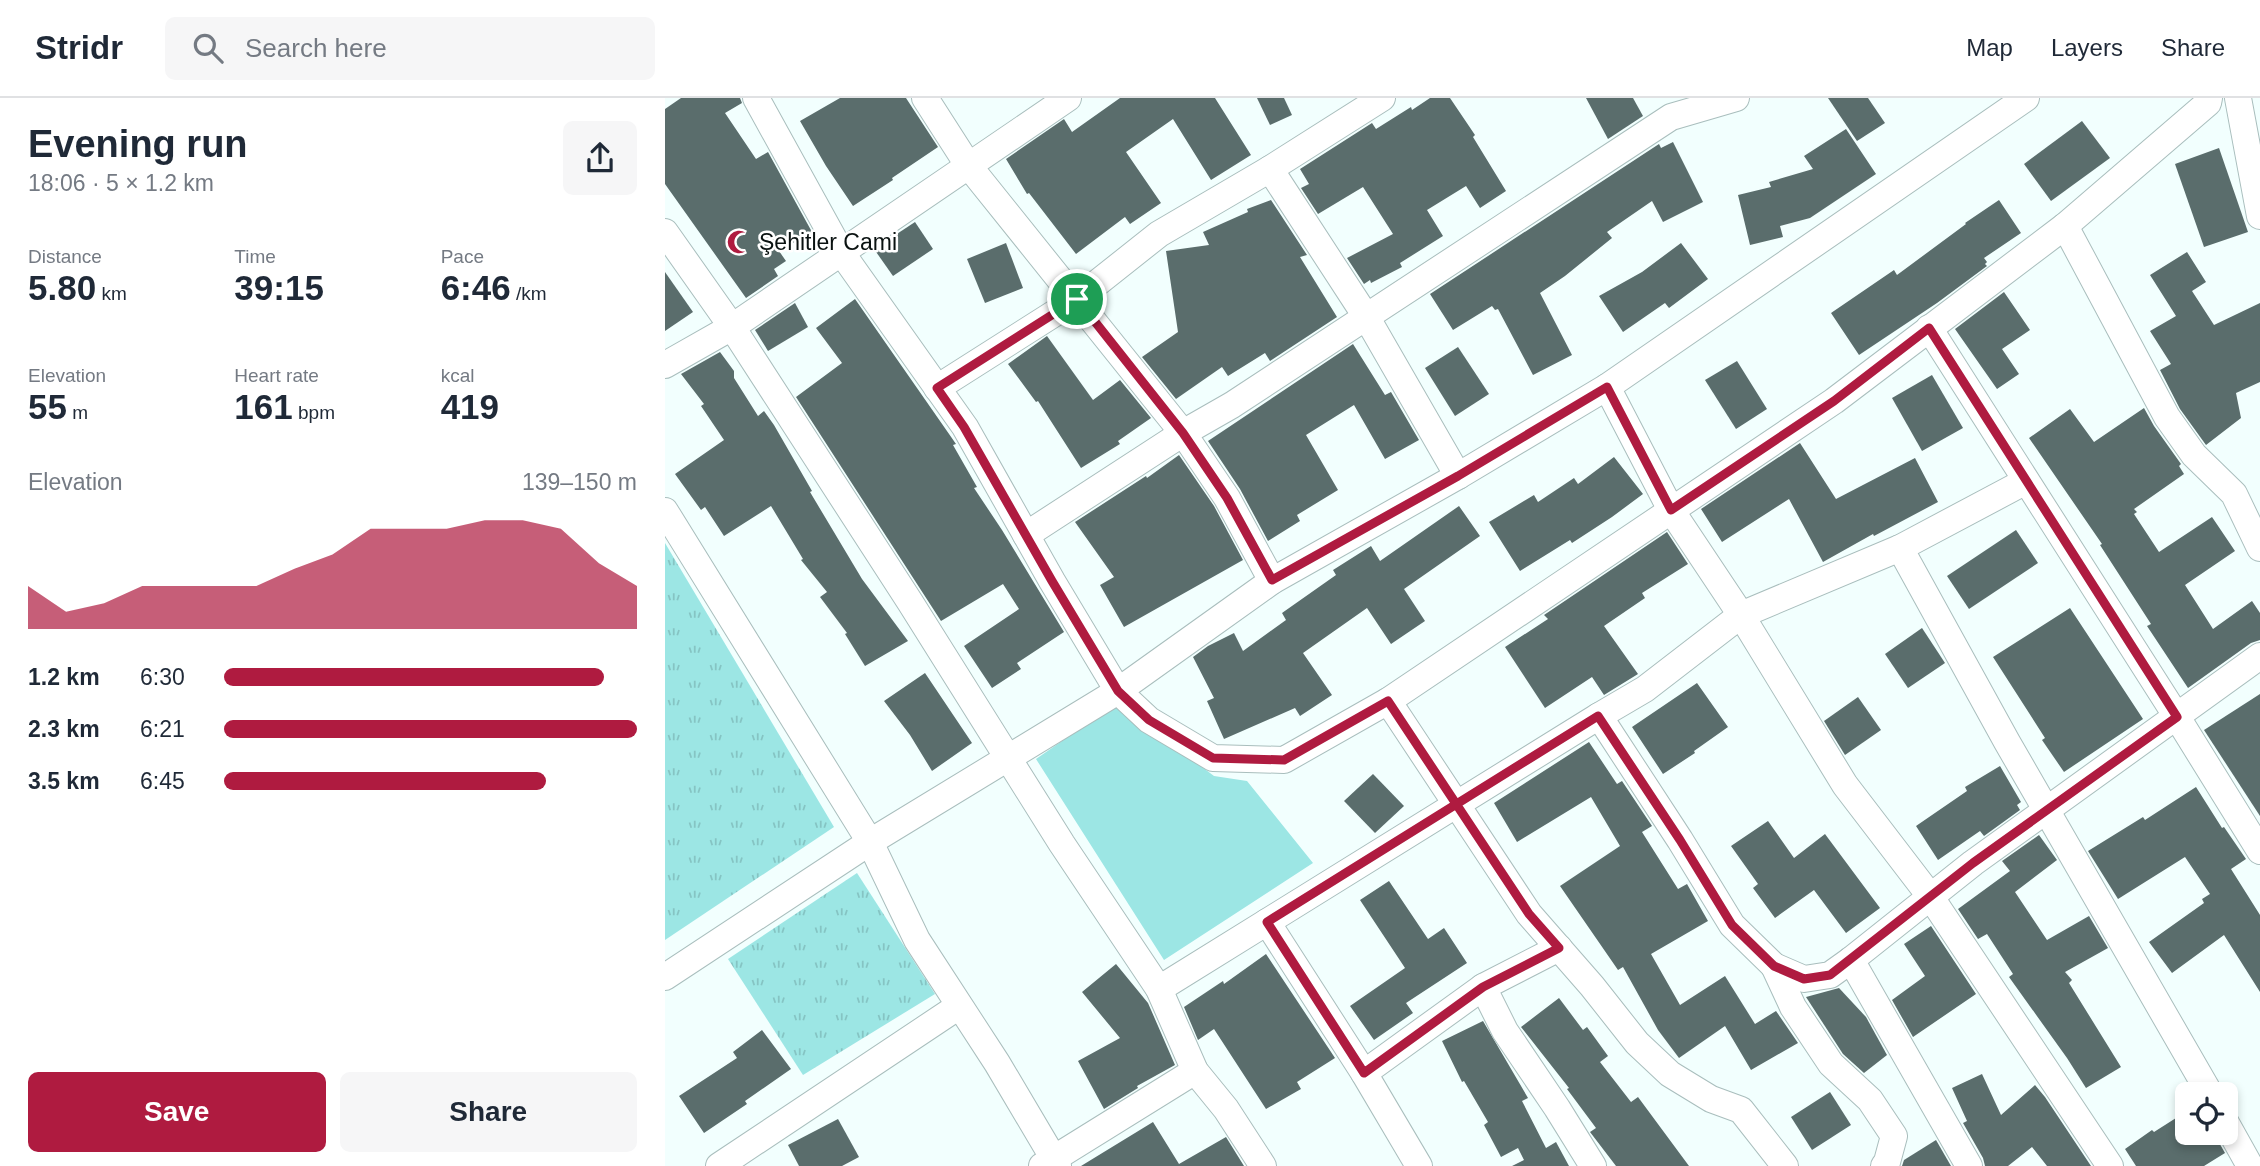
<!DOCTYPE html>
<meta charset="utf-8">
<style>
body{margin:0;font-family:Arial,sans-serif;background:#f6f6f7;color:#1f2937;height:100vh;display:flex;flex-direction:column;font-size:26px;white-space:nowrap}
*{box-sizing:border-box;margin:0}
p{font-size:23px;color:#747a83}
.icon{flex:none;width:38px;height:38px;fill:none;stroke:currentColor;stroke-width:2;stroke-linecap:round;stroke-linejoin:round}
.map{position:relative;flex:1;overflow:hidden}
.side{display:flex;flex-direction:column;background:#fff;width:665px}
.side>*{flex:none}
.controls{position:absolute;left:1510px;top:984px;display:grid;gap:14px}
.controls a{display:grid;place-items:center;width:63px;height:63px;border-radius:10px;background:#fff;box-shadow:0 4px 10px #0003;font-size:35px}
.pin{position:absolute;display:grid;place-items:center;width:60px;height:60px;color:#fff;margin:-30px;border:4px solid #fff;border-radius:50%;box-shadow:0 2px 7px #0007}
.round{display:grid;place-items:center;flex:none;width:74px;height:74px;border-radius:10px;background:#f6f6f7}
.overview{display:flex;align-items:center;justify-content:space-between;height:119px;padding:0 28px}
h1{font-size:38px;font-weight:800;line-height:52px}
.figures{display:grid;grid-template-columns:repeat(3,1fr);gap:10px;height:119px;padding:7px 28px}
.figures div{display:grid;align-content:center}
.figures b{font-size:35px;font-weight:800}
.figures small{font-size:19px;font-weight:400}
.figures p{font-size:19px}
.chart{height:196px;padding:14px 28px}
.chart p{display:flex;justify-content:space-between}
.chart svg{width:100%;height:126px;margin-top:7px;fill:#af1b40;opacity:.7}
.cta{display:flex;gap:14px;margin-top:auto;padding:14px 28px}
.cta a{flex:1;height:80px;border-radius:10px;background:#af1b40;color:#fff;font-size:28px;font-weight:800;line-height:80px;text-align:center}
.cta a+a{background:#f6f6f7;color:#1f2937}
ul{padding:0 28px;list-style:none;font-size:23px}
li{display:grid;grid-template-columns:112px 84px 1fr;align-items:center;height:52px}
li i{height:18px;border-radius:9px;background:#af1b40}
header{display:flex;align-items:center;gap:42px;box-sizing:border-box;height:98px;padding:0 35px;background:#fff;border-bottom:2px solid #e0e1e3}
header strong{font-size:33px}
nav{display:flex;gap:38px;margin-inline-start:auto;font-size:24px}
.search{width:490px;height:63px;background:#f6f6f7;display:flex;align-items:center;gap:18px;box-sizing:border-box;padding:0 24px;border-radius:10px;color:#747a83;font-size:26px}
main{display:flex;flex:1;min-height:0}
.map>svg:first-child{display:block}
.grass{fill:url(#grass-tufts)}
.park{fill:#9ce6e4}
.building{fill:#5a6d6c}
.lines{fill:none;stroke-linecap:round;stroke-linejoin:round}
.minor-casing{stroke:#a9bebd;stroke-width:28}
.minor{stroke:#fff;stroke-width:26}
.route-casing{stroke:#fff;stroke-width:14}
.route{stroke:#af1b40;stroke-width:9}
.labels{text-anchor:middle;stroke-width:5;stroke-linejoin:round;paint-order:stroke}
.poi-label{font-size:23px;fill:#0a1211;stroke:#fff;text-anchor:start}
</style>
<header>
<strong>Stridr</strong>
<div class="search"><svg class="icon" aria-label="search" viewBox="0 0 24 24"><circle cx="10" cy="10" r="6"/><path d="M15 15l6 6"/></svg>Search here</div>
<nav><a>Map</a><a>Layers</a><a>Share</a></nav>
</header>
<main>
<section class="side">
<div class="overview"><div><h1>Evening run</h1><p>18:06 · 5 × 1.2 km</p></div><a class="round"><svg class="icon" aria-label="share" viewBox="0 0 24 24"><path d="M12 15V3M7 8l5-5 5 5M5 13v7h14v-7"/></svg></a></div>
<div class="figures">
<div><p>Distance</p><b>5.80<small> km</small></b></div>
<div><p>Time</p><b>39:15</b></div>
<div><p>Pace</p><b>6:46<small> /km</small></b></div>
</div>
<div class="figures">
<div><p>Elevation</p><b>55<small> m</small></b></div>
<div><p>Heart rate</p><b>161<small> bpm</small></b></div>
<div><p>kcal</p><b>419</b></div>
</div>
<div class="chart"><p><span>Elevation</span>139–150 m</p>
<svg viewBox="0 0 160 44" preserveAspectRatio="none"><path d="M0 44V29L10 38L20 35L30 29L40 29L50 29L60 29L70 23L80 18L90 9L100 9L110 9L120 6L130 6L140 9L150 21L160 29V44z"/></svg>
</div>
<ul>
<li><b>1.2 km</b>6:30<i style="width:92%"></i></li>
<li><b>2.3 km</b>6:21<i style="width:100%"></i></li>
<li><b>3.5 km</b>6:45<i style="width:78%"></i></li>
</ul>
<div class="cta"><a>Save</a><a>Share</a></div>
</section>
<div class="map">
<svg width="1595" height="1068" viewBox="0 0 1595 1068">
<defs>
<pattern id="grass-tufts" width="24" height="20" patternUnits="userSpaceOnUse" patternTransform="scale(1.75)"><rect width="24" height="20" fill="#9ce6e4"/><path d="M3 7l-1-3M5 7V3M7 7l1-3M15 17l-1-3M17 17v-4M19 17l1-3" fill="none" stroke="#85c4c3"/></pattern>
</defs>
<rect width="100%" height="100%" fill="#f2fffe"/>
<g class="grass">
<polygon points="0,445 169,729 0,842"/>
<polygon points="192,775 270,896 138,977 63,861"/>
</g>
<polygon class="park" points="452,605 549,678 582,683 648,765 499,862 371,661"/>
<g class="building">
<polygon points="16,0 75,0 77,5 60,15 91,61 103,54 147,134 114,153 121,163 109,171 113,178 81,200 0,86 0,11"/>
<polygon points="175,0 241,0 273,49 227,80 228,82 188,108 161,68 135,23"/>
<polygon points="455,0 550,0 586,57 546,82 508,21 461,54 496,105 465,126 460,119 411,156 364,95 362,96 341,61 399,21 407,34"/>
<polygon points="592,0 619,0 627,17 605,27"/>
<polygon points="765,0 785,0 810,37 808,39 841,93 815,110 801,88 762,112 778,138 735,165 737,169 706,185 705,182 699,186 682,160 728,136 698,89 653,116 636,90 644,86 635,71 707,25 711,31 746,9 747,12"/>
<polygon points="921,0 968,0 978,18 943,41"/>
<polygon points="1163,0 1203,0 1220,25 1192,43"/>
<polygon points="1417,23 1445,60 1386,103 1359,66"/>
<polygon points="1181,31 1211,76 1145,120 1115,128 1118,139 1085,147 1073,97 1106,89 1104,84 1148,71 1139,58"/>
<polygon points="1008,44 1038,104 998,124 987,103 942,134 947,140 900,178 875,195 907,257 868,277 833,211 830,212 827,208 788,232 765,196 994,46 996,50"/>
<polygon points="1554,50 1583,134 1539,149 1510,66"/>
<polygon points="606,102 642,157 635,159 672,219 605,263 600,255 563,278 557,269 511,301 477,259 513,234 501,153 544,147 538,134 583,114 582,111"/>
<polygon points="1334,102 1356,135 1319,160 1322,164 1320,166 1322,168 1272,205 1194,257 1166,215 1229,172 1232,177 1301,126 1300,125"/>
<polygon points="250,124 268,151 228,178 209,151"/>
<polygon points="341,145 358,190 320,205 302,161"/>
<polygon points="1016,145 1043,181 1004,210 1000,205 958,234 934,198 977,174"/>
<polygon points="1522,154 1541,184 1527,193 1549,227 1595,205 1595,284 1571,295 1576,320 1541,347 1515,311 1495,272 1506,266 1485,233 1511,218 1485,177"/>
<polygon points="0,174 28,214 0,233"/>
<polygon points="1339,194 1365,232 1337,251 1354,276 1332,291 1290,231"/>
<polygon points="190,201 291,346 288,347 312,389 309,390 337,432 399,534 352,565 356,571 327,590 299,548 354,511 338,486 276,523 131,299 177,265 151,230"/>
<polygon points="130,205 143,229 103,253 90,232"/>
<polygon points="382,238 428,302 455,282 486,320 453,343 455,346 416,370 373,303 371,304 343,266"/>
<polygon points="688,246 720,297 726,294 754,342 720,361 689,307 641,337 673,392 632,417 635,423 603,443 575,391 543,343"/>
<polygon points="793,249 824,296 790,318 760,270"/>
<polygon points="55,254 69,273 69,280 93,318 99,313 109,327 147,393 145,394 197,481 243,543 200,568 180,536 182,535 155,499 162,494 136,462 138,461 106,408 59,438 40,409 36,412 10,376 59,342 36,308 39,306 16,276"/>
<polygon points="1072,263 1102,311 1071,331 1040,282"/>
<polygon points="1267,277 1298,330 1257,353 1227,300"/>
<polygon points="1479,310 1489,328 1516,366 1514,368 1519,376 1469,411 1472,414 1469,416 1494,454 1547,419 1570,453 1520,487 1548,531 1587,503 1595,515 1595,542 1586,545 1523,590 1482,528 1486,526 1435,447 1437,446 1364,340 1405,311 1429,344"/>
<polygon points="1135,345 1171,401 1250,360 1273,404 1209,438 1208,436 1158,464 1124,401 1057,444 1036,411"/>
<polygon points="514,357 549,408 578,462 459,529 435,487 449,479 410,424 481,378 482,380"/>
<polygon points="949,359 978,396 947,419 907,445 905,442 855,473 824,424 869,397 873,404 909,380 913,386"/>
<polygon points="794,408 815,438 739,491 760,523 726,546 702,510 638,555 667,597 635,618 630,610 559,641 542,603 549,600 528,559 543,548 569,535 578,553 621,522 617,515 671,477 668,472 706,448 715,463"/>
<polygon points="1351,432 1373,465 1304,511 1282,478"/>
<polygon points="1002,434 1023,466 977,495 980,500 939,528 973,576 939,597 927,579 880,610 840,549 883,521 879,517"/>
<polygon points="1405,510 1478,621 1399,674 1377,642 1380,640 1328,559"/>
<polygon points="1257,530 1280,565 1243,590 1220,556"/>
<polygon points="260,575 307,645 267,673 245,637 219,603"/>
<polygon points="1032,585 1063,629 1029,653 1030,655 998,676 967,629"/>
<polygon points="1595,596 1595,718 1539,632"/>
<polygon points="1193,599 1216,632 1180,657 1159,623"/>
<polygon points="924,644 952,686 957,683 987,728 977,734 1013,791 1022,786 1043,823 986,856 1015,907 1060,878 1090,926 1111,913 1133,945 1086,972 1060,928 1014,960 993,932 958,869 953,872 895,788 955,748 926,699 852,744 829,705"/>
<polygon points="1335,668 1356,704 1352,707 1355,712 1319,738 1315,733 1273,762 1251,728 1302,693 1300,689"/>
<polygon points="708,676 739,708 710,735 679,703"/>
<polygon points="1531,689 1557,730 1559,729 1581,761 1566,771 1595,817 1595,894 1559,837 1507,875 1484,844 1539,805 1537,801 1545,796 1520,759 1453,801 1423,753 1478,719 1480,722"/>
<polygon points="1103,723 1129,760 1160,736 1215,810 1181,835 1149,792 1110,820 1088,790 1093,786 1066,748"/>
<polygon points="1374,737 1392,762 1350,794 1382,842 1424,818 1443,850 1400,874 1407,882 1404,885 1456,969 1421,990 1402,960 1344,879 1348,876 1322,836 1313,841 1293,811 1345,773 1337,763"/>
<polygon points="724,783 763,841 779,830 802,865 741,905 748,915 709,942 685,908 740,870 695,802"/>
<polygon points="1266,828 1311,896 1248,939 1227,902 1260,878 1239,846"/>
<polygon points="601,856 670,960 632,984 636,991 601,1011 549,931 533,942 519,909 558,883 559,886"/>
<polygon points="451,866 483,905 510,967 472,988 473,990 439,1011 413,963 455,940 417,894"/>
<polygon points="1174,890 1201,919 1222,957 1199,975 1178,956 1141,899"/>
<polygon points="894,900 918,932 922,929 943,958 935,964 966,1004 973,999 1024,1068 951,1068 925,1034 931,1030 902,991 904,990 856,929"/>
<polygon points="818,923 863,1000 857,1003 881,1050 891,1044 904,1068 847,1068 859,1062 853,1050 836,1059 819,1027 823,1024 799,983 797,984 777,943"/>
<polygon points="97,932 126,971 80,1003 82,1006 39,1035 14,998 72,960 68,954"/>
<polygon points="1317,976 1336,1017 1370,987 1380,999 1426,1068 1382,1068 1367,1049 1343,1068 1320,1068 1318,1060 1298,1025 1302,1023 1287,990"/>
<polygon points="1165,994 1186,1027 1147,1052 1126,1019"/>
<polygon points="1522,1013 1522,1034 1548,1034 1560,1055 1539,1068 1471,1068 1460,1051 1487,1032 1489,1034"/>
<polygon points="173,1021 194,1059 177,1068 134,1068 123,1047"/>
<polygon points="488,1024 514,1066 561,1039 579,1068 416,1068"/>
<polygon points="1271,1042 1286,1068 1237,1068 1239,1062"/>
</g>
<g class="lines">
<g class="minor-casing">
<g id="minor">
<polyline points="91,0 176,154 300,329 387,483 453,593 484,622 548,660 619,662 723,603 1169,303 1400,128 1543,5 1544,0"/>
<polyline points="260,0 303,67 518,335 562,400 607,483"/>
<polyline points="1573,0 1595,118"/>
<polyline points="605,71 702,220 793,378"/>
<polyline points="1400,128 1502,319 1529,357 1569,396 1595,450"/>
<polyline points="0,134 67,229 124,317 245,504 397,746 494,891 530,973 561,1011 598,1068"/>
<polyline points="1264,230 1512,619 1595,753"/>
<polyline points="0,267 67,229 403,0"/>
<polyline points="942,289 1006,412 1076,517 1180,687 1265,798 1445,1068"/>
<polyline points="272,290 412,201 494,136 605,71 717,0"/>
<polyline points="0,413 205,744 252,842 332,965 393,1068"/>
<polyline points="361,437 518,335 567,307 1006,19 1071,0"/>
<polyline points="1235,450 1342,644 1545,996"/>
<polyline points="723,603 864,816 927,888 972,945 1005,976 1046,1001 1076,1012 1120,1068"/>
<polyline points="934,618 1015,742 1067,827 1109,868 1139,881 1165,877 1186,862 1308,765 1595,558"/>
<polyline points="602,824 699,975"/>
<polyline points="894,850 818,889 840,933 892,1010 928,1068"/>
<polyline points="1186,862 1304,1068"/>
<polyline points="1109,868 1128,909 1166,966 1205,1002 1229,1038 1222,1064 1219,1068"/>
<polyline points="0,879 205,744 453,593 607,483 793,378 942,289 1361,0"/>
<polyline points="494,891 934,618 980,591 1076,517 1235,450 1361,383"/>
<polyline points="1561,1025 1585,1068"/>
<polyline points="54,1068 294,908"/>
<polyline points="377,1068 530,973"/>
<polyline points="754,1068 699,975 818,889"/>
</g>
</g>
<use href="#minor" class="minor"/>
</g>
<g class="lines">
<g class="route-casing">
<polyline id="route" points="412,201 272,290 299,329 387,483 453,593 484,622 548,660 619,662 723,603 864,816 894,850 818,889 699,975 602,824 933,618 1015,742 1067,827 1109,868 1139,881 1165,877 1308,765 1512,619 1264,230 1169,303 1006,412 942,289 793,378 607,482 562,400 518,335 412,201"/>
</g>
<use href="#route" class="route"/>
</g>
<defs>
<g id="mosque-bare" transform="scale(1.89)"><path d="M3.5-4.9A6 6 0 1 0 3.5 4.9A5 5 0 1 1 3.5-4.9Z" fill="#af1b40" stroke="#fff" stroke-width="2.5" paint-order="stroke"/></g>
</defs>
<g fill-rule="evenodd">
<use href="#mosque-bare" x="74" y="144"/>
</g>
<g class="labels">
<g class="poi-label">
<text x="94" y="152">Şehitler Cami</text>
</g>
</g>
</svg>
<div class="controls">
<a><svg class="icon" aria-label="locate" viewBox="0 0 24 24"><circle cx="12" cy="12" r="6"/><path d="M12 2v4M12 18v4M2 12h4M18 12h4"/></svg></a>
</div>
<div class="pin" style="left:412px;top:201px;background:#1e9e55"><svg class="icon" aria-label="arrive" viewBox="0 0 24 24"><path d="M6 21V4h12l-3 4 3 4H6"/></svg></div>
</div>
</main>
